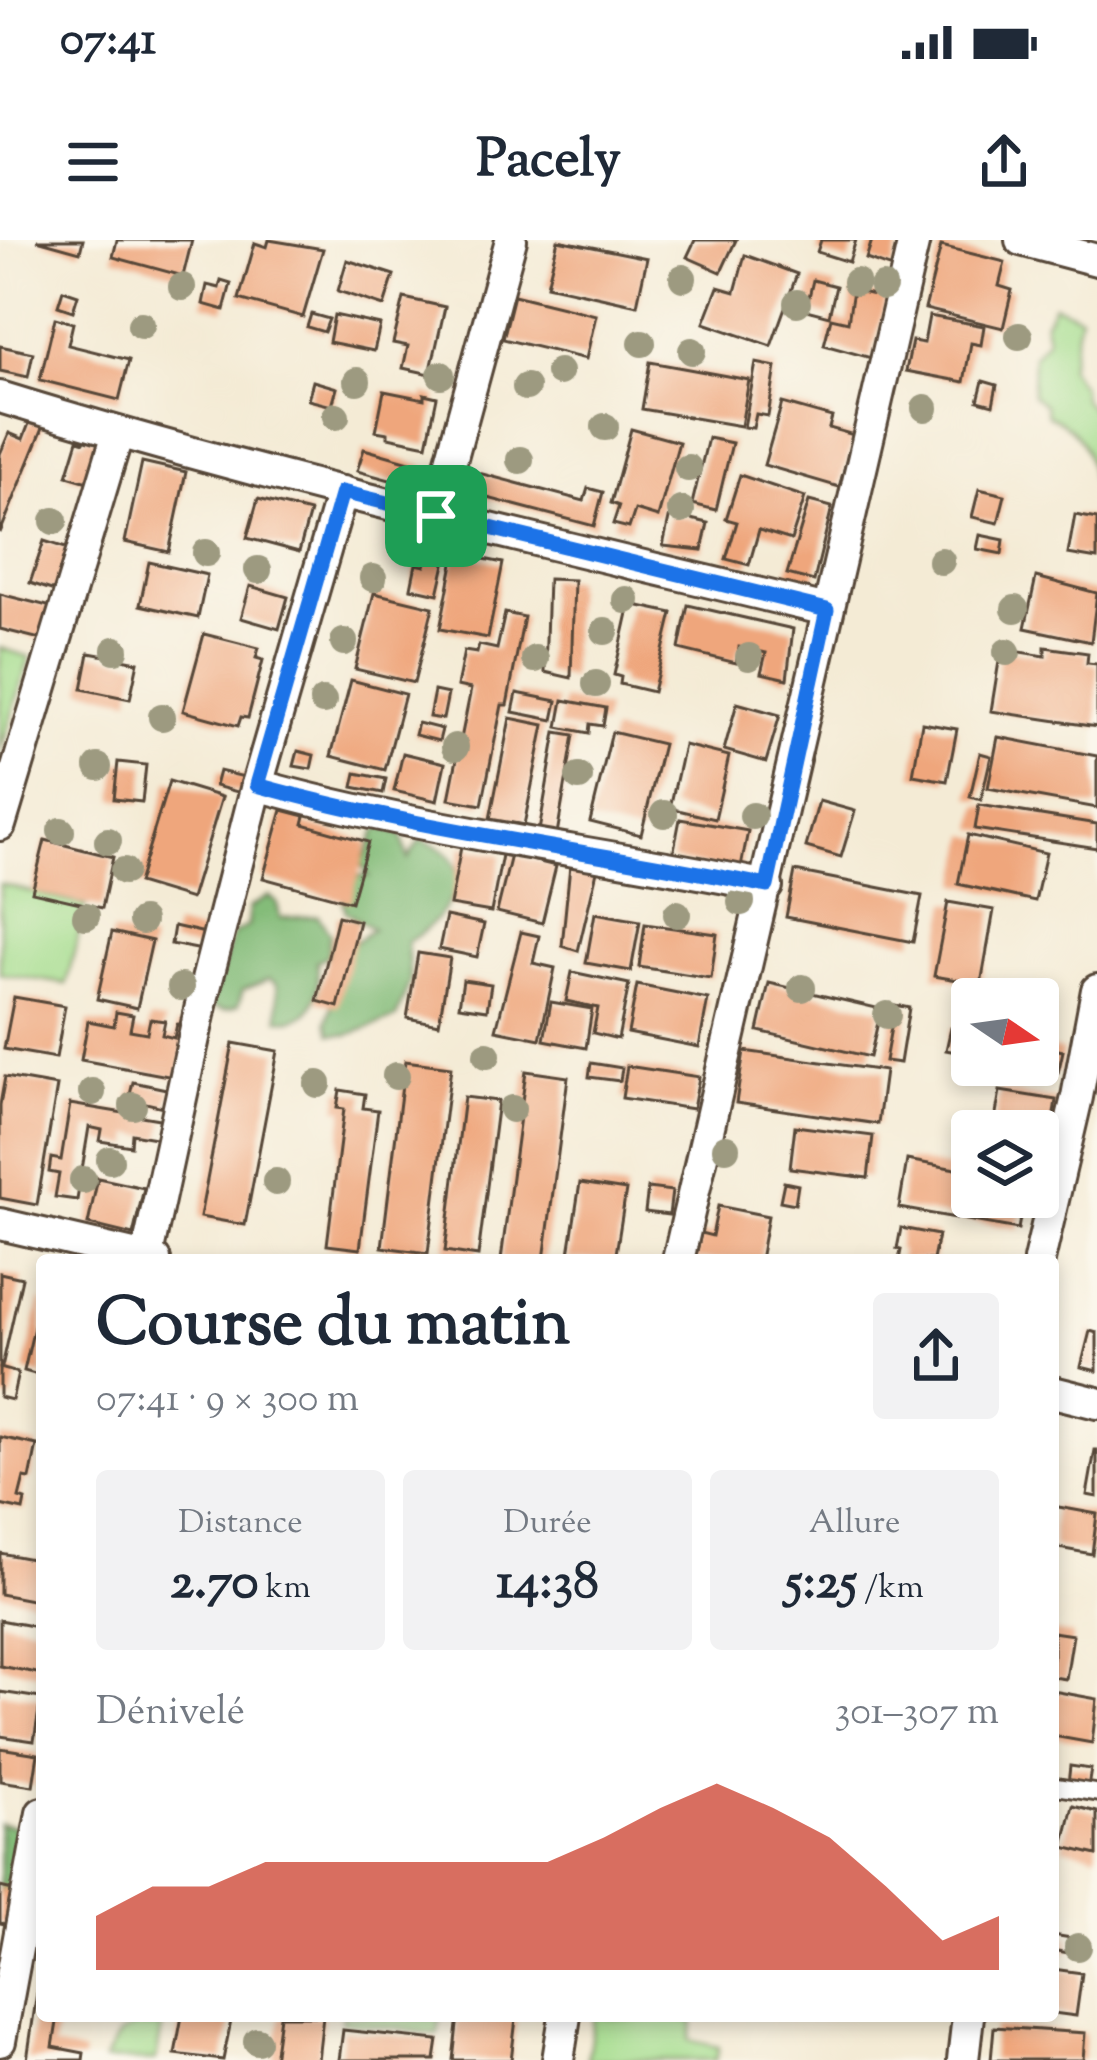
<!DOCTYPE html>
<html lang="fr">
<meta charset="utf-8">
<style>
body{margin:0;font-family:"Sorts Mill Goudy",serif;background:#f2f2f3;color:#1f2937;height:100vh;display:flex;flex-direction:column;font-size:45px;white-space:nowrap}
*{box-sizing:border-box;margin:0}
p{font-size:39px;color:#747a83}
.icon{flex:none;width:66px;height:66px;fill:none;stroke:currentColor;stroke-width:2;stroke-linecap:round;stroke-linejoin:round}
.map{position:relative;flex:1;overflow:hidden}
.panel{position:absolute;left:36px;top:1014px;width:1023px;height:768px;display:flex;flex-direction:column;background:#fff;border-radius:12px;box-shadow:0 6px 18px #0003}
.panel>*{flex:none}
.needle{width:78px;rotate:103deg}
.tools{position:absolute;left:951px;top:738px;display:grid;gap:24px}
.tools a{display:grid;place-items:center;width:108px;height:108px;border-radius:12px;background:#fff;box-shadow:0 6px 18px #0003;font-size:60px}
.pin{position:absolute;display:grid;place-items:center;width:102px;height:102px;color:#fff;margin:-51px;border-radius:24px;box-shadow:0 6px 18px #0006}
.round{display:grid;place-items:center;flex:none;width:126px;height:126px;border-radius:12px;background:#f2f2f3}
.summary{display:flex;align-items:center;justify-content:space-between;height:204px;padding:0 60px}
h1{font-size:66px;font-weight:700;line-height:90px}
.stats{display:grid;grid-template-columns:repeat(3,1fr);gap:18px;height:204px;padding:12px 60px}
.stats div{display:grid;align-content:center;border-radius:12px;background:#f2f2f3;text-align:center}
.stats b{font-size:51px;font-weight:700}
.stats small{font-size:33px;font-weight:400}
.stats p{font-size:33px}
.chart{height:336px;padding:24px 60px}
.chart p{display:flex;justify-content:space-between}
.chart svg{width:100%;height:216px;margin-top:12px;fill:#c8321e;opacity:.7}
.status{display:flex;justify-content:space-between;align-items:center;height:84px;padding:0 60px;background:#fff;direction:ltr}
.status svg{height:33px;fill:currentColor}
header{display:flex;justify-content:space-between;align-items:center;height:156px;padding:0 60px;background:#fff;font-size:54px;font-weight:700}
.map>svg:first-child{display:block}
.green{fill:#a5dd8e;stroke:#708456;stroke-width:3}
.forest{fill:#84bc79;stroke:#60734c;stroke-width:3}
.building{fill:#efa67c}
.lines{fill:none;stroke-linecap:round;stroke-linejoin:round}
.lane-casing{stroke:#574739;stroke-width:21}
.street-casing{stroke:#574739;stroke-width:36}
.lane{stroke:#fff;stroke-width:15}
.street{stroke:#fff;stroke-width:30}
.tree{fill:#9d9a80}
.route-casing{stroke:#fff;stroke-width:24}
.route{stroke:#1a73e8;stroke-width:15}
</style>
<div class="status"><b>07:41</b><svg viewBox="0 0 49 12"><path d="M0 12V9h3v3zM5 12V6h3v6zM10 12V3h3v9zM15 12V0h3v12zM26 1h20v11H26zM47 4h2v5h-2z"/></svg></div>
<header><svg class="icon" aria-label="menu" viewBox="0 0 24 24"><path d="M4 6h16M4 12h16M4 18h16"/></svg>Pacely<svg class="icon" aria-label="share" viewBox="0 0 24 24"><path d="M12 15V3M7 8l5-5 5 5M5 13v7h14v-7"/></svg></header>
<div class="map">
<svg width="1097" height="1820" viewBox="0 0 1097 1820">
<rect width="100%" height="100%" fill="#fbf7ec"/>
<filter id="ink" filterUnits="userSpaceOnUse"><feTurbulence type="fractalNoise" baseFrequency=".00833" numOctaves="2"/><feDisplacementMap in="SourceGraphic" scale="24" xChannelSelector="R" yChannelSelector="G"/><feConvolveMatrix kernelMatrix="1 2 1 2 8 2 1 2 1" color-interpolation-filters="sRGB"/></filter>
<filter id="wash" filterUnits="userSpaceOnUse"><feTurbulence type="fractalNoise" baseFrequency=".004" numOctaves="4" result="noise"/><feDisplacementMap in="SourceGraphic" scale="48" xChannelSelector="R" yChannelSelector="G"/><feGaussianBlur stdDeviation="2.7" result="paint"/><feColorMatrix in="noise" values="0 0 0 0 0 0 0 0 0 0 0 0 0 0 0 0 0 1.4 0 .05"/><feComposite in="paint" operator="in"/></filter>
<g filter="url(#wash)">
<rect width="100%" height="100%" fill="#f4ebd5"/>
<g class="green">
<path d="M1054,65l26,11 -11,52 13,19 1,12 14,15v77c-7,-10 -5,-17 -8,-28 -5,-25 -19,-38 -42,-48l-2,-10 -13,-10 1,-39 14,-17 -3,-16z"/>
<polygon points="0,408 30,417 0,513"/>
<polygon points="0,644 86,666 66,744 0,734"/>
<polygon points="342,1776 440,1776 438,1794 342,1782"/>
<polygon points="595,1776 645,1780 647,1776 694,1781 690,1800 719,1807 716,1820 587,1820"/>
<polygon points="135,1786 162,1787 156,1820 104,1820 119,1795"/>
</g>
<g class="forest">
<path d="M381,588l20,6 7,25 12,-19c69,19 27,80 -13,102l3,39 -14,37 -48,17 -17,-1 -4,-12 22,-76 24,-17 -27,-17 -6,-24 18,-12h11l-10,-14 8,-9 9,-22z"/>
<path d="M269,656l8,7 3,15 38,-2 12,18 -3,22 -10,5c3,30 0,63 -38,58l-2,-35 -8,-5 -26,11 -5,15c-10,6 -16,6 -27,1l22,-72 15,-8 1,-18z"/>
<path d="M0,1584l19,3c8,24 4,43 -11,65l-8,1z"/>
</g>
<g id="blocks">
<g class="building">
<polygon points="37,0 83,0 80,12"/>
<polygon points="117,0 192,0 183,36 113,17"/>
<polygon points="269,0 323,9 303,77 239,59 255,3 267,7"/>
<polygon points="558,0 647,18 637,65 547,45"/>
<polygon points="695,0 736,0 721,32 687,17"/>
<polygon points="821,0 856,0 849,22 817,12"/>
<polygon points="872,0 901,0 892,28 866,19"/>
<polygon points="941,6 1005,22 999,46 1012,50 1003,88 925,69"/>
<polygon points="745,15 797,34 771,106 704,83 718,47 735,52"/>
<polygon points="347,20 394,35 384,66 338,51"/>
<polygon points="221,40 231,43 224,70 203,64 207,45 219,48"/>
<polygon points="813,40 836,46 829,76 806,70"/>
<polygon points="63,50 78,55 73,71 58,66"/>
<polygon points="853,50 886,58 871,118 824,105 831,78 848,82"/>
<polygon points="514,55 596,75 586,119 503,99"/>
<polygon points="404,58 445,67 430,134 403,128 408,106 393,103"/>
<polygon points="311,74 329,79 324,92 307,87"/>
<polygon points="334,75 380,85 374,111 329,102"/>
<polygon points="929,76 984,86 981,105 971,103 964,142 906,131 912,101 924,103"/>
<polygon points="55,78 73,83 68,105 129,120 119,160 40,140"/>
<polygon points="0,106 33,113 28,137 0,131"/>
<polygon points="650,122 749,140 741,186 642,169"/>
<polygon points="756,123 776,127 768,176 756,174 753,188 744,187"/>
<polygon points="313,141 337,148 332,166 308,160"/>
<polygon points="983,141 997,145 993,165 978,161"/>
<polygon points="384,151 424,159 424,154 437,157 427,205 388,197 388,193 376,191"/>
<polygon points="782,163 832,177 829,188 854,195 839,247 764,225"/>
<polygon points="30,181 44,185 0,293 0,214 9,193 23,199"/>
<polygon points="631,189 679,202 658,277 635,270 629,288 613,284 619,266 611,263"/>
<polygon points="86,197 104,202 91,243 67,236 78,200 84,202"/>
<polygon points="708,198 732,203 716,270 692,264"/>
<polygon points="364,209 424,226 419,248 357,231"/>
<polygon points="142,222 186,232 169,312 125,302"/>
<polygon points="471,231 584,261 588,248 603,252 594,286 465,252"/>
<polygon points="740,235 805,257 791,300 759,290 749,325 726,319 737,282 726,279"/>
<polygon points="979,249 1005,255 998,283 972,277"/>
<polygon points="258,259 310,272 299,312 247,298"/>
<polygon points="809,261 832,267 814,341 787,334"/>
<polygon points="670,274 708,283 702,310 663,306"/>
<polygon points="1075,275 1097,279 1097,319 1068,314"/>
<polygon points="980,295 1004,300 1002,314 977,309"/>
<polygon points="432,298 450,302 438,354 411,348 416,324 425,326"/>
<polygon points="44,301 75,311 61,353 30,343"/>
<polygon points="455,313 503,323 488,398 440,389"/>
<polygon points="149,322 207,335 198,378 140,365"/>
<polygon points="1036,337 1097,353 1091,402 1025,388"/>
<polygon points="548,339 574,340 571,438 545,432"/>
<polygon points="250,346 288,357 279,389 241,378"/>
<polygon points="374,353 433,367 414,443 355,429"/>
<polygon points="0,354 52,367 44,400 0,389"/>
<polygon points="630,364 672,373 653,452 620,444 621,437 614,435"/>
<polygon points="688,365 793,389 787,439 761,433 766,413 739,407 736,423 679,409"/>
<polygon points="505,373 524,377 507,465 502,465 482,565 449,559 471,449 457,446 464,411 477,413 479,405 497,409"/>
<polygon points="204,394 259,408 256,418 263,420 248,478 241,477 238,486 183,471"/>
<polygon points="1045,407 1088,413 1087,423 1097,424 1097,487 991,471 1001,409 1045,416"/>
<polygon points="89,413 138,422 130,459 82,449"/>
<polygon points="351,440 405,454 385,530 331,516"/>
<polygon points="434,451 448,454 443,479 429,477"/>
<polygon points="517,453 557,461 553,480 513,472"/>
<polygon points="563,460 606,468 603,486 590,484 589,493 558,487"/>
<polygon points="737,463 780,475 766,522 724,510"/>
<polygon points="510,478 544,485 524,585 490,579"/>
<polygon points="418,483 442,489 439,501 415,495"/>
<polygon points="922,483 957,489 947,541 913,535"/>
<polygon points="556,492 574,495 557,594 539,591"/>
<polygon points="612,492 663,504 641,595 590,582"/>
<polygon points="998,497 1097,516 1097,568 988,548"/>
<polygon points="684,505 729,516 715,579 670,568"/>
<polygon points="298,511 314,515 311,529 294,526"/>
<polygon points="403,513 445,523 437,561 394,551"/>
<polygon points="980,513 991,516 981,560 970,557"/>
<polygon points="118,522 146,525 142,562 114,559"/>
<polygon points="219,531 249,538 245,554 215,546"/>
<polygon points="356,533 386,539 383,553 353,547"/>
<polygon points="169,541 222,557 191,659 138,643"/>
<polygon points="819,561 855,571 841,617 806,607"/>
<polygon points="979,565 1097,584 1097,608 975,589"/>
<polygon points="282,570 305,576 303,584 368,602 351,662 263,638"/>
<polygon points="680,579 748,591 740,632 672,620"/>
<polygon points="968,595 1046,613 1035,661 958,644"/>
<polygon points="45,600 113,617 102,668 32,652"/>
<polygon points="461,607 502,615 491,672 450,665"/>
<polygon points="511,615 556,626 542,683 497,672"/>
<polygon points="570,625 597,631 578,711 562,706"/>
<polygon points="795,631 922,656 913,702 786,677"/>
<polygon points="948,662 994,670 981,744 934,736"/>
<polygon points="595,673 640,681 631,731 586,723"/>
<polygon points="338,676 359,681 338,767 317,761"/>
<polygon points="446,676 484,684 477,717 439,709"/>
<polygon points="645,684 717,694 711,738 639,727"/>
<polygon points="174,686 205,693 202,710 171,704"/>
<polygon points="112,692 152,701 137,768 97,759"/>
<polygon points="521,692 539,696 533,723 555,728 540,799 496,790"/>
<polygon points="418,713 450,718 439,784 407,778"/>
<polygon points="572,732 629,744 618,799 593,793 598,768 566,761"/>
<polygon points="463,740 491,744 487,770 459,766"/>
<polygon points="769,743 881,769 870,817 758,791"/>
<polygon points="637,745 708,759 699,807 628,793"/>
<polygon points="14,757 65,766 56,818 4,809"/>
<polygon points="551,762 592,769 586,808 544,800"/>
<polygon points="895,765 909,768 900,823 885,821"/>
<polygon points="116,772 133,775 130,790 147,793 150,779 165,781 162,795 174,798 177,784 188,786 179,838 81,820 88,781 114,786"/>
<polygon points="951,788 972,792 972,815 946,810"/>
<polygon points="233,803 278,811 245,985 200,977"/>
<polygon points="1038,806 1063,811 1058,833 1029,827 1038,825"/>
<polygon points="744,811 885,831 878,884 736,863"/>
<polygon points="405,821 451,827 428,1013 382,1007"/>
<polygon points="591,823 622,828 620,841 589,837"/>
<polygon points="627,826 699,837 693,869 622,858"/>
<polygon points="526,831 568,837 544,1020 501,1020"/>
<polygon points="5,837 57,846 37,965 0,958 0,865"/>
<polygon points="133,842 171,850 167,868 129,859"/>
<polygon points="340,850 365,854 363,868 378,870 360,1009 327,1005 344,869 337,868"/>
<polygon points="1000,851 1056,860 1050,900 1038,898 1038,891 993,890"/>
<polygon points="464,857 498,861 478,1016 445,1011"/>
<polygon points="70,864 165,880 161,899 132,894 131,906 100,901 102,890 89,887 77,960 55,957 59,934 49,932 51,918 61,920"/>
<polygon points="795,886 873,896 868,938 790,928"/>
<polygon points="907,920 972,932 972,957 1024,957 1018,989 899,968"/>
<polygon points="98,938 144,948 133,995 88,984"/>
<polygon points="784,942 798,945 795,964 780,961"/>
<polygon points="580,943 626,950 615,1020 568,1020"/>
<polygon points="648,948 672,951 669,975 645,972"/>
<polygon points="718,966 768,976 760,1020 695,1020 701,993 712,996"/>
<polygon points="901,988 938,995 933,1020 899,1020 901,1010 897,1009"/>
<polygon points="0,1033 22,1038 2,1127 0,1127"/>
<polygon points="40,1061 42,1062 42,1136 24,1131"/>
<polygon points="1090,1091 1097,1093 1097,1131 1081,1127"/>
<polygon points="0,1128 18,1133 12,1160 0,1157"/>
<polygon points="0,1197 37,1205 30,1239 24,1238 19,1258 25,1260 23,1270 0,1265"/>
<polygon points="1095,1210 1097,1210 1097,1257 1087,1255"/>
<polygon points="1053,1266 1097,1274 1092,1314 1053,1307"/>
<polygon points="0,1313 42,1321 42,1362 0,1354"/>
<polygon points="0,1380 42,1388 42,1434 0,1426"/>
<polygon points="1053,1392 1073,1395 1066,1439 1053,1437"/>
<polygon points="1053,1451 1097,1459 1092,1503 1053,1496"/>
<polygon points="0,1452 41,1458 34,1501 0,1496"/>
<polygon points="0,1508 38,1514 33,1546 0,1541"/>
<polygon points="1070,1526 1091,1529 1088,1547 1068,1545"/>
<polygon points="1073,1566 1097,1572 1097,1615 1063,1607"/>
<polygon points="0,1647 17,1651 10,1685 0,1683"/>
<polygon points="1053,1695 1071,1698 1068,1713 1053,1710"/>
<polygon points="1053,1729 1082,1733 1076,1776 1053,1773"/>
<polygon points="39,1739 42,1776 58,1776 53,1807 84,1813 83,1820 27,1820"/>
<polygon points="182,1776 232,1776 223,1820 175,1814"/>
<polygon points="280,1776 323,1776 318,1820 274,1820"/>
<polygon points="458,1776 516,1779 511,1820 453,1820"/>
<polygon points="994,1787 1085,1793 1083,1820 991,1820"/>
<polygon points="343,1790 438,1800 435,1820 339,1820"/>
</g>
</g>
</g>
<g filter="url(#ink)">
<use href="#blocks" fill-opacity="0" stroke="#574739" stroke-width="3"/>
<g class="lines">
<g class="lane-casing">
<polyline id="lane" points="1053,1546 1097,1553"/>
</g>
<g class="street-casing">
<g id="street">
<polyline points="1021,0 1097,20"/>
<path d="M0,157c272,84 550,146 827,213"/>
<polyline points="436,276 511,0"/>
<path d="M257,545c167,47 340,66 510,101"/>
<polyline points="0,585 118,193"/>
<polyline points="0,984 155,1020"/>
<polyline points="146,1020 203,756 257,545 342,252"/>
<polyline points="678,1020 914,0"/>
<polyline points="1039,1020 1077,857 1097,750"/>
<polyline points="1053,1152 1097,1163"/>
<polyline points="0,1801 42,1573"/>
<polyline points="558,1820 565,1776"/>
<polyline points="963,1820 968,1776"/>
</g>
</g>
<use href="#lane" class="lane"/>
<use href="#street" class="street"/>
</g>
<g class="tree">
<circle cx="683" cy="38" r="14"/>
<circle cx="856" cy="42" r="14"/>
<circle cx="182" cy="47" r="14"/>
<circle cx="883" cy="47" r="14"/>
<circle cx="797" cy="63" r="14"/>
<circle cx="141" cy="85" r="14"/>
<circle cx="1019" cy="96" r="14"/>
<circle cx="642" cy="103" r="14"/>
<circle cx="692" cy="111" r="14"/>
<circle cx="559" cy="132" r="14"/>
<circle cx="441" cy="135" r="14"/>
<circle cx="357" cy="141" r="14"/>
<circle cx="526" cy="147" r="14"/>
<circle cx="925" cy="168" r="14"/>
<circle cx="336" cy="176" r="14"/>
<circle cx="605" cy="187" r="14"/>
<circle cx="520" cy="220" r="14"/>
<circle cx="688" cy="228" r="14"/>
<circle cx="681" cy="270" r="14"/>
<circle cx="54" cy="281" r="14"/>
<circle cx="206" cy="313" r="14"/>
<circle cx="941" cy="321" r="14"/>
<circle cx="258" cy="330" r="14"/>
<circle cx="373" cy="338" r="14"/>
<circle cx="626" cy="360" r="14"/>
<circle cx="1015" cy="369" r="14"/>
<circle cx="605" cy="391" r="14"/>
<circle cx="344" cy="402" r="14"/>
<circle cx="115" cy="410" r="14"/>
<circle cx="1007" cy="412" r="14"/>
<circle cx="749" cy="417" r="14"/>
<circle cx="535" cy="419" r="14"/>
<circle cx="596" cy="444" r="14"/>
<circle cx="323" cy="461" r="14"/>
<circle cx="162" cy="477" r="14"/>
<circle cx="455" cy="507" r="14"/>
<circle cx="98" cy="527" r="14"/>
<circle cx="579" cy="537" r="14"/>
<circle cx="664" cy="574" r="14"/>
<circle cx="753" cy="576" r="14"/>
<circle cx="61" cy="591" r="14"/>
<circle cx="108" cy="601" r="14"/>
<circle cx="124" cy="631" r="14"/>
<circle cx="741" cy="662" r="14"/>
<circle cx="677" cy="674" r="14"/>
<circle cx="86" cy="676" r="14"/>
<circle cx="142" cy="681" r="14"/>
<circle cx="181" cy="747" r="14"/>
<circle cx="802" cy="748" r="14"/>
<circle cx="887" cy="775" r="14"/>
<circle cx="487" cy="815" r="14"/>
<circle cx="396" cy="836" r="14"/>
<circle cx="318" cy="844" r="14"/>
<circle cx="92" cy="852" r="14"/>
<circle cx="133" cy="866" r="14"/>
<circle cx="512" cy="869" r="14"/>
<circle cx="726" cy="908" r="14"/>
<circle cx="110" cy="920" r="14"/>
<circle cx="83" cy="940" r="14"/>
<circle cx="276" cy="942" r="14"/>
<circle cx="1078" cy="1707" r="14"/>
<circle cx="257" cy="1801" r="14"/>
</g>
</g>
<g class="lines" filter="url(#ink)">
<g class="route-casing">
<path id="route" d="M342,252l485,118 -60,276c-170,-35 -343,-54 -510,-101z"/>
</g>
<use href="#route" class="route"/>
</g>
</svg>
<div class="tools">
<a><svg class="needle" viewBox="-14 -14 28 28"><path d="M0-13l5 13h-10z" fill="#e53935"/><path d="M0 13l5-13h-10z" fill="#747a83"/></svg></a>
<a><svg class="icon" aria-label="layers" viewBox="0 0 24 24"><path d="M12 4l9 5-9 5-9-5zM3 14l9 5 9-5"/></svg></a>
</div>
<div class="pin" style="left:436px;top:276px;background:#1e9e55"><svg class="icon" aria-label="arrive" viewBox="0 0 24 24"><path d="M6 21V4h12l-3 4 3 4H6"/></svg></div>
<section class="panel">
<div class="summary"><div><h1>Course du matin</h1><p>07:41 · 9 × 300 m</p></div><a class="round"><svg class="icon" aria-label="share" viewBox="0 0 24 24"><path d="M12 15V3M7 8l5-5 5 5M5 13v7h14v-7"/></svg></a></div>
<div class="stats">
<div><p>Distance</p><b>2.70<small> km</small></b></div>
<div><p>Durée</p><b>14:38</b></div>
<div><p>Allure</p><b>5:25<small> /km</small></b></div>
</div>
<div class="chart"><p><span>Dénivelé</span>301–307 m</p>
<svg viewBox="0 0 160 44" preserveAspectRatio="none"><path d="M0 44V33L10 27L20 27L30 22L40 22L50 22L60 22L70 22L80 22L90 17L100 11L110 6L120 11L130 17L140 27L150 38L160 33V44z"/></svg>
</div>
</section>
</div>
